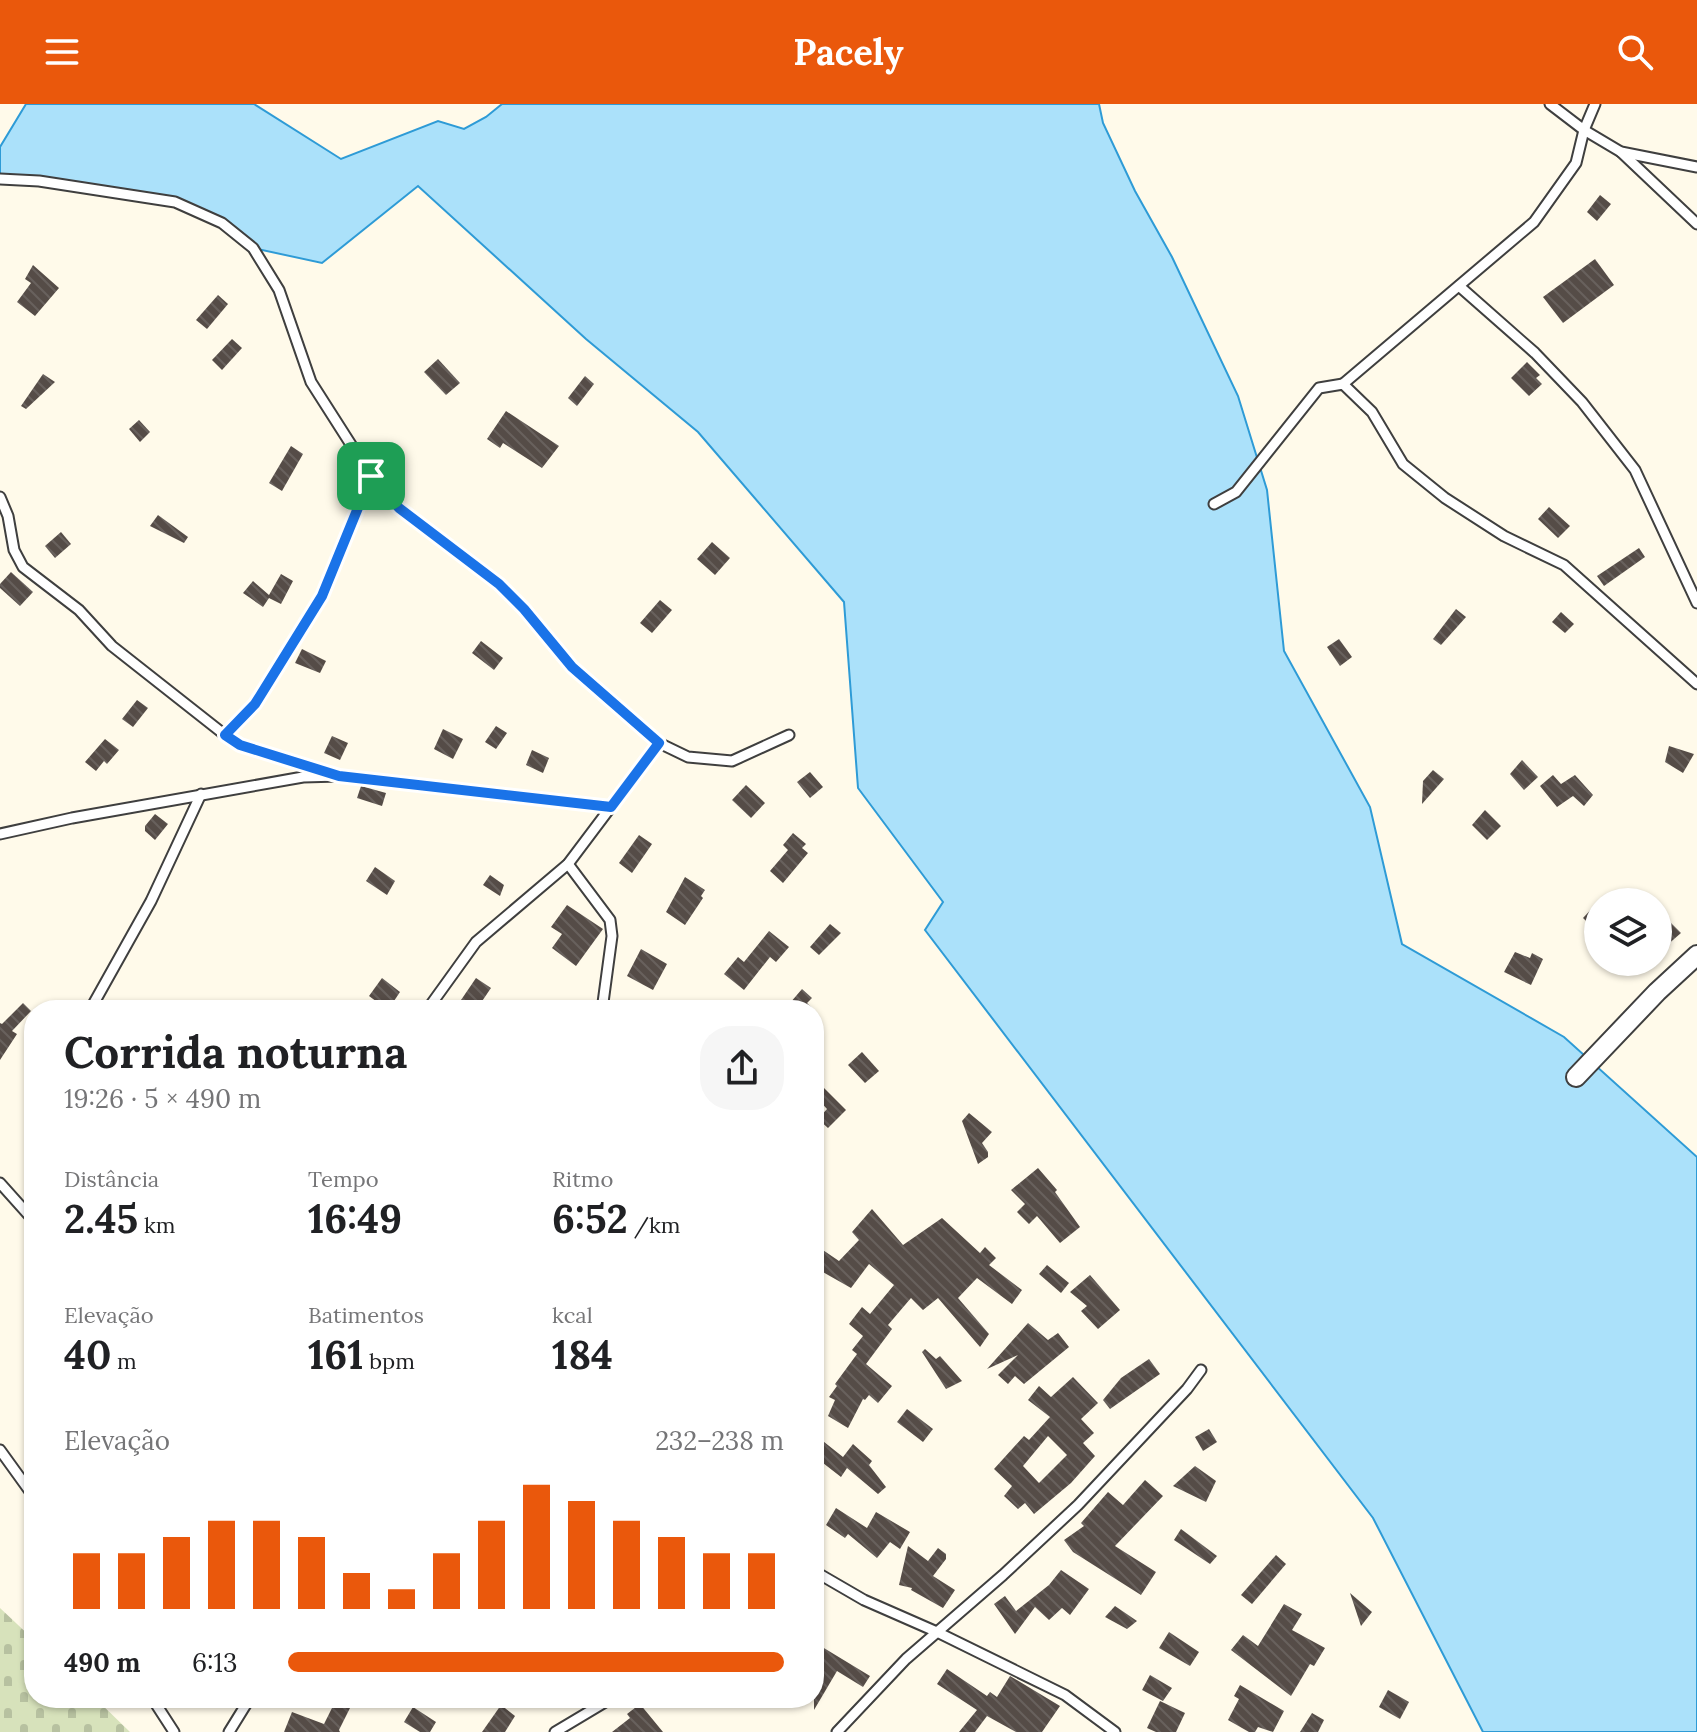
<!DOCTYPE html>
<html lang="pt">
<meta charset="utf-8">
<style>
body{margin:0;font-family:Lora,serif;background:#f6f6f6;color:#202124;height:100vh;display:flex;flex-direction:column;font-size:30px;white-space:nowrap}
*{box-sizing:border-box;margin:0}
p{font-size:26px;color:#757577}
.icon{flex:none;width:44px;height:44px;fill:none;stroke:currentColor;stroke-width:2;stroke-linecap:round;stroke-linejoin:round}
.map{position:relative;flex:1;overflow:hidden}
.details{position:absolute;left:24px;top:896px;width:800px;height:708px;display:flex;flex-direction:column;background:#fff;border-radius:32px;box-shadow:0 2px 6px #0004}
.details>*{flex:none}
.controls{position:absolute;left:1584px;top:784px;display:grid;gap:16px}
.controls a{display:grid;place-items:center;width:88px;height:88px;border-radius:50%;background:#fff;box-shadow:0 2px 6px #0004;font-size:40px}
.pin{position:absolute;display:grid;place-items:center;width:68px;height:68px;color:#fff;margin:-34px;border-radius:16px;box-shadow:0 4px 12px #0006}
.round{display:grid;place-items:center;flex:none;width:84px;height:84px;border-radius:32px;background:#f6f6f6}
.overview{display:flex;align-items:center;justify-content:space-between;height:136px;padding:0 40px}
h1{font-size:44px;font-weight:800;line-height:60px}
.stats{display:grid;grid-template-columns:repeat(3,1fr);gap:12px;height:136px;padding:8px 40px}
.stats div{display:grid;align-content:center}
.stats b{font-size:40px;font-weight:800}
.stats small{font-size:22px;font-weight:400}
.stats p{font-size:22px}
.chart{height:224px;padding:16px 40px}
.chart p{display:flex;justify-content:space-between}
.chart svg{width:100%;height:144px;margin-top:8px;stroke:#ea580c;stroke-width:6}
ul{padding:0 40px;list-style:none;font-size:26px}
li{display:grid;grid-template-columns:128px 96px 1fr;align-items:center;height:60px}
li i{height:20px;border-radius:10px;background:#ea580c}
header{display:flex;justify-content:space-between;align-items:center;height:104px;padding:0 40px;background:#ea580c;color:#fff;font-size:36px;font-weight:800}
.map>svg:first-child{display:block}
.cemetery{fill:url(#cemetery-stones)}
.water{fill:#abe1fa;stroke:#2e9bd6;stroke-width:2}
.building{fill:url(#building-back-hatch);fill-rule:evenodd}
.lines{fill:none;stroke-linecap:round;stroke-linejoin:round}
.lane-casing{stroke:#3f3f3f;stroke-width:13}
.street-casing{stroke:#3f3f3f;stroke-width:22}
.lane{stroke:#fff;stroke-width:9}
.street{stroke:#fff;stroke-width:18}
.route-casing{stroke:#fff;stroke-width:16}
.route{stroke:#1a73e8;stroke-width:10}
</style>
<header><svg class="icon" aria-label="menu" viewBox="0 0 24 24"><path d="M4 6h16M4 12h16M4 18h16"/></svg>Pacely<svg class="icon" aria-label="search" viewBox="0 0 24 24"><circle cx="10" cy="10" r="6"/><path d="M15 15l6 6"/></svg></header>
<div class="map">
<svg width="1697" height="1628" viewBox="0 0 1697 1628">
<defs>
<pattern id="cemetery-stones" width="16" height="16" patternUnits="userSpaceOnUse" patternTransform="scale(2)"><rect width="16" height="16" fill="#d7e2bb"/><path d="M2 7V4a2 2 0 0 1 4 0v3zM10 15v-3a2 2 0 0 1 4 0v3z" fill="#b7c1a0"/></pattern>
<pattern id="building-back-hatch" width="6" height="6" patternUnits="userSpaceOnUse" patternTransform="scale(2)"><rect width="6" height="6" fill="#554c47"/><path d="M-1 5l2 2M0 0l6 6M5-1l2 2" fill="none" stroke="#68615d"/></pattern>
</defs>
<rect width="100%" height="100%" fill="#fffaea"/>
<polygon class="cemetery" points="0,1504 34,1536 34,1594 95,1594 130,1628 0,1628"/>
<polygon class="water" points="26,0 254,0 341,55 438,17 464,25 486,13 502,0 1099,0 1103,19 1135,87 1172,153 1238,292 1267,386 1284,547 1370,703 1402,840 1564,933 1697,1053 1697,1628 1483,1628 1373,1414 925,826 943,798 858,684 844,498 698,328 586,235 418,82 322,159 253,144 222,119 175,98 0,75 0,43"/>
<g class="building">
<polygon points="1600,91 1611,100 1597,117 1587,108"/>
<polygon points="1595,155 1614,181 1563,219 1543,193"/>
<polygon points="33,161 59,184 35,212 17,198 31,179 25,175"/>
<polygon points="218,191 228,200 207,225 196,216"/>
<polygon points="232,235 242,244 222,266 212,256"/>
<polygon points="438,255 460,279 446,291 424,268"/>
<polygon points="1527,258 1540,271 1536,274 1542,280 1529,292 1511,274"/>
<polygon points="43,270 55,278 26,305 21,302"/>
<polygon points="585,272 594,280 577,302 568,294"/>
<polygon points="506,307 559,342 542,364 503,339 500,344 487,335"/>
<polygon points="139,316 150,328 140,338 129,325"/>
<polygon points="291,342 303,350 282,387 269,379"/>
<polygon points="1549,403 1570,422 1558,434 1538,415"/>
<polygon points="158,411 188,433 184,439 150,422"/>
<polygon points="61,428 71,440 55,454 45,442"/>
<polygon points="712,438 730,454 715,471 697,455"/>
<polygon points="1639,444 1645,453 1604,482 1597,472"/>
<polygon points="11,468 33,488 20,502 0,484 0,480"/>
<polygon points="281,470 293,477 281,500 269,494 263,503 243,489 253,477 269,491"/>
<polygon points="660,496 672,506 652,529 640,519"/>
<polygon points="1456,505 1466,513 1441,541 1433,535"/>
<polygon points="1561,508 1574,520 1565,529 1552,518"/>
<polygon points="1339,535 1352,553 1340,562 1327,543"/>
<polygon points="481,537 503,554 494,566 472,549"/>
<polygon points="302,545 326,557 320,569 295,559"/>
<polygon points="137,596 148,604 133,623 122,615"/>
<polygon points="496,622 507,629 496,645 485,638"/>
<polygon points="443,625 463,635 453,655 434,645"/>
<polygon points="332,632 348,639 340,656 324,649"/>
<polygon points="105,635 119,646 107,660 104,657 96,667 85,658"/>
<polygon points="1669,642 1694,650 1683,669 1665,658"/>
<polygon points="532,646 549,654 543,669 526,661"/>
<polygon points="1522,656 1538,673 1524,686 1510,670"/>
<polygon points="1433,666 1444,675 1422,700 1423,677"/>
<polygon points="810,668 823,683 810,694 797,678"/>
<polygon points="1553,671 1561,680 1575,671 1593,691 1584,702 1573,692 1557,703 1540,682"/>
<polygon points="746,681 765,699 751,714 732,696"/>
<polygon points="361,682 386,689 382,702 357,694"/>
<polygon points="1485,706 1501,722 1487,736 1472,721"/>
<polygon points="155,710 168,720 155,736 145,727 145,722"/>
<polygon points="793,729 806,740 802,744 808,749 783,779 770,767 788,746 783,741"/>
<polygon points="639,731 652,740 632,769 619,759"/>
<polygon points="375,763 395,777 387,791 366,777"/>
<polygon points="490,771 504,781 500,792 483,781"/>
<polygon points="685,773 705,786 701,792 703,794 685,821 666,808"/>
<polygon points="1598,798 1598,829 1583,814"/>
<polygon points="567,801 603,825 576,862 552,844 562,830 551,823"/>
<polygon points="1668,816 1681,829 1666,842 1658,834 1658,825"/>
<polygon points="830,820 841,829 819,851 810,843"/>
<polygon points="769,827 789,843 776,858 770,853 744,886 724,870 738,853 744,858"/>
<polygon points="641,845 667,860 653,886 627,872"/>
<polygon points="1515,848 1530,854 1532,849 1543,855 1531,881 1504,868"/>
<polygon points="382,874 400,888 388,906 369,892"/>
<polygon points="476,874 491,884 476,906 461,896"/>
<polygon points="802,885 812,894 807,899 814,906 784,906"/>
<polygon points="23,899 31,907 12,927 17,930 0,956 0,919 2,920"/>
<polygon points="862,948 879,967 865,979 848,961"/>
<polygon points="824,984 846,1006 828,1024 818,1015 827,1005 815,992"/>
<polygon points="969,1009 992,1028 982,1039 988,1048 988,1053 978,1060 962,1017"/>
<polygon points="1038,1064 1057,1086 1055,1088 1080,1123 1060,1139 1037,1112 1029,1120 1017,1108 1025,1100 1011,1086"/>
<polygon points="872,1105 903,1141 942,1114 980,1149 985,1143 996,1154 989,1161 1022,1186 1012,1200 977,1174 958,1194 989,1230 980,1243 938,1194 923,1206 911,1194 888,1221 892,1225 866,1260 892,1282 878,1299 869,1291 865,1296 863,1295 848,1324 828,1312 835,1296 829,1293 837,1282 835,1280 857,1250 852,1246 863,1232 849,1220 862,1203 870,1210 894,1181 869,1160 851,1184 814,1163 814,1140 839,1157 859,1136 852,1128"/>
<polygon points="1047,1161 1069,1179 1061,1189 1039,1170"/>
<polygon points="1090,1171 1120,1206 1098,1225 1081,1207 1087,1202 1070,1188"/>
<polygon points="1028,1219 1048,1236 1058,1229 1069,1243 1024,1280 1015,1272 1008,1280 998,1271 1018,1251 987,1265"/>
<polygon points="925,1245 936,1255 940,1252 962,1277 946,1285 922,1248"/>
<polygon points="1149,1255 1160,1270 1110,1305 1103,1296 1121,1274"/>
<path d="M1073,1273l25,26 -17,16 13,14 -11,10 12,13 -24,27 -37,31 -9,-11 -7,6 -14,-13 8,-10 -18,-17 30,-33 5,4 21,-23 -22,-17 11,-14 12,11zM1048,1332l19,19 -28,28 -16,-17z"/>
<polygon points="907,1305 933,1325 923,1338 897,1318"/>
<polygon points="1209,1325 1217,1338 1203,1347 1195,1333"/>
<polygon points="814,1330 843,1353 853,1340 872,1357 869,1361 886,1383 878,1390 847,1364 841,1373 814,1352"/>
<polygon points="1195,1362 1216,1377 1206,1398 1173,1382"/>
<polygon points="1145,1376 1163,1392 1115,1442 1156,1468 1141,1491 1073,1448 1064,1436 1084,1422 1081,1419 1108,1388 1123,1401"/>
<polygon points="836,1404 867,1424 876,1408 910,1428 900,1445 890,1438 877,1454 848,1430 845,1434 826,1421"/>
<polygon points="1181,1425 1217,1452 1210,1460 1174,1436"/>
<polygon points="908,1442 928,1457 938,1444 946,1450 946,1455 933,1472 955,1486 943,1504 911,1486 912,1484 899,1481"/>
<polygon points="1276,1451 1286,1460 1252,1500 1241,1491"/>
<polygon points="1061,1466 1089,1485 1070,1511 1062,1504 1049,1516 1035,1503 1015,1530 994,1500 1005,1492 1016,1507 1049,1481"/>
<polygon points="1350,1489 1372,1508 1361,1522"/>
<polygon points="1284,1500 1302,1510 1292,1526 1325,1544 1314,1562 1310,1560 1291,1592 1231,1546 1243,1531 1258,1542"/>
<polygon points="1115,1502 1137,1517 1127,1525 1105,1513"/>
<polygon points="1169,1528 1199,1548 1190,1562 1159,1544"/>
<polygon points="814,1538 870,1572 863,1583 837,1567 814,1606"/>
<polygon points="947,1565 987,1592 990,1588 997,1593 1010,1572 1060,1602 1042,1628 1016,1628 987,1612 975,1628 959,1628 977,1606 937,1580"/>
<polygon points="1150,1571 1172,1584 1163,1597 1142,1586"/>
<polygon points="1240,1581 1284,1607 1273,1628 1258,1623 1255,1628 1249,1628 1228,1616 1239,1595 1234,1592"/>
<polygon points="1388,1586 1409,1598 1400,1615 1379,1603"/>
<polygon points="337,1594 355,1594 339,1626 340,1628 284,1628 292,1608 324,1620"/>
<polygon points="1160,1597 1185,1609 1176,1628 1156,1628 1147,1624"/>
<polygon points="640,1600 663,1628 612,1628 630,1614 627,1610"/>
<polygon points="501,1601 515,1612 505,1628 482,1628"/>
<polygon points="413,1603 436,1618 430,1628 420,1628 404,1618"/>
<polygon points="1312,1609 1324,1616 1318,1628 1300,1628"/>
</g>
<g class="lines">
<g class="lane-casing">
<g id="lane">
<polyline points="1550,0 1584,26 1621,48 1697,63"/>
<polyline points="1621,48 1697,120"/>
<polyline points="0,75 39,77 175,98 222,119 253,144 279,186 311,278 371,372 399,404 499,480 524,505 572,563 659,639 688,653 732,657 789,631"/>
<polyline points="1459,182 1535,249 1582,298 1635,366 1697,499"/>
<polyline points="1343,280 1534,118 1576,59 1584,26 1595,0"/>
<polyline points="0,393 8,412 14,446 23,463 79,506 112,542 225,631 240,641 332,670"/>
<polyline points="1214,400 1236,388 1319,284 1343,280 1372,308 1403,360 1445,394 1504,432 1564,461 1697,580"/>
<polyline points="225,631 255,600 322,492 371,372"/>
<polyline points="0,730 72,714 303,673 339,672 611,703"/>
<polyline points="568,760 610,816 612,832 602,906"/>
<polyline points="90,906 151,797 201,690"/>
<polyline points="427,906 476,838 568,760 659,639"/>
<polyline points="0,1079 34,1117"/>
<polyline points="0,1346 34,1393"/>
<polyline points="814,1467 864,1496 937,1528 1065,1591 1115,1628"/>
<polyline points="152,1594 174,1628"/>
<polyline points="229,1628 250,1594"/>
<polyline points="555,1628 612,1594"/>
<polyline points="837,1628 906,1555 1003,1471 1078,1401 1187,1285 1201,1266"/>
</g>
</g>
<g class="street-casing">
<polyline id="street" points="1576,973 1657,888 1697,851"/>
</g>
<use href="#lane" class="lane"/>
<use href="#street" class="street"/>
</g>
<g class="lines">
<g class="route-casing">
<polygon id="route" points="371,372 399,404 499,480 524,505 572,563 659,639 611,703 339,672 240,641 225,631 255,600 322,492"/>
</g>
<use href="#route" class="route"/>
</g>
</svg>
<div class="controls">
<a><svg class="icon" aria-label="layers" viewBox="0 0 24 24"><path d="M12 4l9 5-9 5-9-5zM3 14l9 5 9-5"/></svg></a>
</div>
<div class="pin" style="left:371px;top:372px;background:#1e9e55"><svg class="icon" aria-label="arrive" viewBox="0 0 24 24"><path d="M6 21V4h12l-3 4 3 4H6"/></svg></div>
<section class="details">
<div class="overview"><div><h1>Corrida noturna</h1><p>19:26 · 5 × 490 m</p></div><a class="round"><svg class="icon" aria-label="share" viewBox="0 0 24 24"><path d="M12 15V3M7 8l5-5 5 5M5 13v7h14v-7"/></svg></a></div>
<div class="stats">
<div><p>Distância</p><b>2.45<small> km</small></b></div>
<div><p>Tempo</p><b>16:49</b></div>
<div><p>Ritmo</p><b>6:52<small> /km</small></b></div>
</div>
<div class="stats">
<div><p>Elevação</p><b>40<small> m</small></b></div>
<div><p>Batimentos</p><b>161<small> bpm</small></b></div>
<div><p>kcal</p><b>184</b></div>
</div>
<div class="chart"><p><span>Elevação</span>232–238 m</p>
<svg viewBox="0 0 160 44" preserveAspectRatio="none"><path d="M5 44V27M15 44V27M25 44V22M35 44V17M45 44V17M55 44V22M65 44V33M75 44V38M85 44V27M95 44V17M105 44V6M115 44V11M125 44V17M135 44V22M145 44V27M155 44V27"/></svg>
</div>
<ul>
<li><b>490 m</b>6:13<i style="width:100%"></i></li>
</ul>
</section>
</div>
